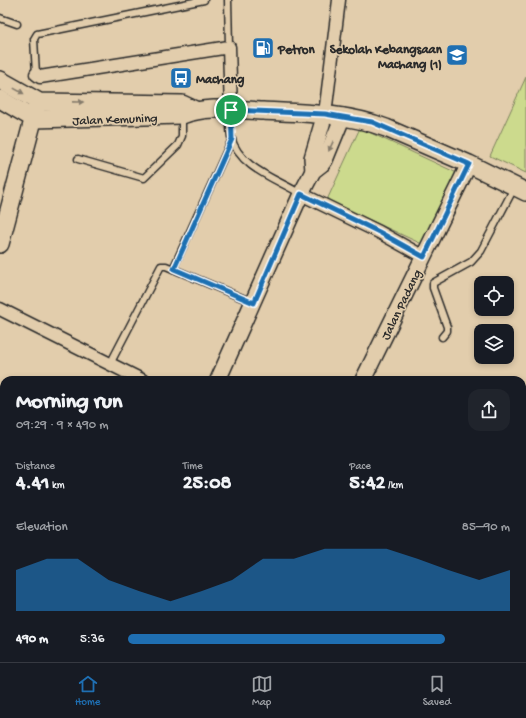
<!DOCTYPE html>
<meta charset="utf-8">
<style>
body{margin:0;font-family:"Gochi Hand",sans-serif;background:#20242c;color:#f1f3f6;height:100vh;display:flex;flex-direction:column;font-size:15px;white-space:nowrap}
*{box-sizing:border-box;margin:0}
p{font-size:13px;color:#9ea1a6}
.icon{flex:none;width:22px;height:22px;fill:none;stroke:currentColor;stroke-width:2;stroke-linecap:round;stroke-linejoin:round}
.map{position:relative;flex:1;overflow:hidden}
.side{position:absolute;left:0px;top:376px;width:526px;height:286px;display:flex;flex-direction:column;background:#171b24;border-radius:12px 12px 0 0;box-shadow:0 2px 6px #0003}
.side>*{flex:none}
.controls{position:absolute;left:474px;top:276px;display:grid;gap:8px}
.controls a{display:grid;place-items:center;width:40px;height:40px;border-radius:8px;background:#171b24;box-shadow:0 2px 6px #0003;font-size:20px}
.pin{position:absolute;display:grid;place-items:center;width:34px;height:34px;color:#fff;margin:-17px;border:2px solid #fff;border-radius:50%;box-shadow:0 1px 4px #0007}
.round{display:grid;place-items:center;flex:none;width:42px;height:42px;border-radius:12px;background:#20242c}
.summary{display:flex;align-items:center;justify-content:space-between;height:68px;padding:0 16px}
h1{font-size:22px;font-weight:800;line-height:30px}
.stats{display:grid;grid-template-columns:repeat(3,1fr);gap:6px;height:68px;padding:4px 16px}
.stats div{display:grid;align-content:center}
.stats b{font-size:20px;font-weight:800}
.stats small{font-size:11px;font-weight:400}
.stats p{font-size:11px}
.chart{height:112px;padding:8px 16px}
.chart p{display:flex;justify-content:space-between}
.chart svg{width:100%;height:72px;margin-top:4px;fill:#1f6fb2;opacity:.7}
ul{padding:0 16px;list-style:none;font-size:13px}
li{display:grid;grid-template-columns:64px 48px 1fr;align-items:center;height:30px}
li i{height:10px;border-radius:5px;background:#1f6fb2}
.dock{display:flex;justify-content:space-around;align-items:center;height:56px;border-top:1px solid #363941;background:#171b24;font-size:11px;color:#9ea1a6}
.dock a{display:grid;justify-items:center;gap:2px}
.dock .active{color:#1f6fb2}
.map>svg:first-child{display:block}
.park{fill:#ccda8d;stroke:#7c825c}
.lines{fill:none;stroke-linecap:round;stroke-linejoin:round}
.service-casing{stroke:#2b2b2b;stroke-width:9}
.minor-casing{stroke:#2b2b2b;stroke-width:15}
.tertiary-casing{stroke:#2b2b2b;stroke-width:18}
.secondary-casing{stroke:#2b2b2b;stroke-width:20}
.service{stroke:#e2cdac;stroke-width:6}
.minor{stroke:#e2cdac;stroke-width:12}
.tertiary{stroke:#e2cdac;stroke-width:15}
.secondary{stroke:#e2cdac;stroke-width:17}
.oneway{fill:#867c6c}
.route-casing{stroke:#fff;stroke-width:8}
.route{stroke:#1f6fb2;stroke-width:5}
.labels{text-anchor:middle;stroke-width:3;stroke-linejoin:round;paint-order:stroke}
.poi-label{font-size:13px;font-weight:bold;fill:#2b2b2b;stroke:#e2cdac;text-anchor:start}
.street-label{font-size:13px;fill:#2b2b2b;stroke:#e2cdac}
</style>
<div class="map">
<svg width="526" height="662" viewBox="0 0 526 662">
<rect width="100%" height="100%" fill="#e2cdac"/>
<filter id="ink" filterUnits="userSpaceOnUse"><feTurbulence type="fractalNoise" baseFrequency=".025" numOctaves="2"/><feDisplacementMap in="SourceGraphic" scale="8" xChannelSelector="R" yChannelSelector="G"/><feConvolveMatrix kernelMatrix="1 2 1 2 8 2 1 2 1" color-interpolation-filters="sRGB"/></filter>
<g filter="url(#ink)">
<g class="park">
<polygon points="526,77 526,173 490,156"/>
<polygon points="360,128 457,173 424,245 327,200"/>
<polygon points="522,539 526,541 526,588 522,596"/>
<polygon points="149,658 215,658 213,662 158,662"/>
<polygon points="436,658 492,658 490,662 444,662"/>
</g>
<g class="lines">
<g class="service-casing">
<g id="service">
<polyline points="228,0 229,47"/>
<polyline points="0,18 17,24"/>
<polyline points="36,74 34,39 37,34 204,0"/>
<path d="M231,110c-1,9 -2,18 0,27 8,31 46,42 70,57"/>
<polyline points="78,159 144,178 178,145 182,136 182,117"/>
<polyline points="173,269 232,139"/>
<polyline points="442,337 447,331 447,327 433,288 433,283 471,262 481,251 514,188"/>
<polyline points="110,364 161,266 166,266 252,302"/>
<polyline points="279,662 281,658"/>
</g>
</g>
<g class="minor-casing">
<g id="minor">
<polyline points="36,74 40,77 229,47 231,110"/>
<polyline points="325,114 339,0"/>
<polyline points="301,194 379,232 424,257"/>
<polyline points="0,309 142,380"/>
<polyline points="0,458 4,460"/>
<polyline points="522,491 526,493"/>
<polyline points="0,549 4,540"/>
<polyline points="0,602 4,604"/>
<polyline points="114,658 123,662"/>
<polyline points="4,662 6,658"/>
</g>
</g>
<g class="tertiary-casing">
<g id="tertiary">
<polyline points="313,171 312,158 325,114"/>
<polyline points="218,380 301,194 313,171 322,164 325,160 343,116"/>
<polyline points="363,380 469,164"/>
<polyline points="376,658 384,662"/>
<polyline points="78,662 80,658"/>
<polyline points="225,662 227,658"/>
</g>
</g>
<g class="secondary-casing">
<g id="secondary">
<polyline points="0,80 39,102 182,104 195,110"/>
<polyline points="0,99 34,119"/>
<path d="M34,119l148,-4c25,-10 55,-5 81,-4 42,2 84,2 123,17l83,36 57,28"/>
<polyline points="0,244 36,109"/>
</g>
</g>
<use href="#service" class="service"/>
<use href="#minor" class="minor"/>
<use href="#tertiary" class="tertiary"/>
<use href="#secondary" class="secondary"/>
</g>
<defs><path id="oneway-solid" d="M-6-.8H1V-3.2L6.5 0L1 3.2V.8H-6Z"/></defs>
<g class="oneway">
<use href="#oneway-solid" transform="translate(19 91) rotate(29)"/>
<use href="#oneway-solid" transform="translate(78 102) rotate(1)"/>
<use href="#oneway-solid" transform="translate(331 146) rotate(115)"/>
</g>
</g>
<g class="lines" filter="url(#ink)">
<g class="route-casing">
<polygon id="route" points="231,110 325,114 372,122 469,164 424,257 379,232 301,194 254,303 174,269 232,139"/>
</g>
<use href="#route" class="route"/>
</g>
<defs>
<g id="fuel-square" transform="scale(1.15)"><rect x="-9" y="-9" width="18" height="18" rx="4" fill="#1f6fb2" stroke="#e2cdac"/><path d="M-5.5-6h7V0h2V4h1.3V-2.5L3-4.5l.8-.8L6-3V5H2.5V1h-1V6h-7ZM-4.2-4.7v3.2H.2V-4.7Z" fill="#fff"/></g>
<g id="school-square" transform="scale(1.15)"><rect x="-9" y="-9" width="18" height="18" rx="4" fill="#1f6fb2" stroke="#e2cdac"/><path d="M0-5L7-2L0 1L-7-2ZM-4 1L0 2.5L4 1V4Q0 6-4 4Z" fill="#fff"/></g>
<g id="bus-square" transform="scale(1.15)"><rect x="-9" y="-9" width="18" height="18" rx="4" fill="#1f6fb2" stroke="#e2cdac"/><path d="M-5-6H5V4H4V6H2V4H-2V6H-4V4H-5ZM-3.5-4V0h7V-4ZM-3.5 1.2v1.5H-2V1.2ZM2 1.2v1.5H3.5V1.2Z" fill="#fff"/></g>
</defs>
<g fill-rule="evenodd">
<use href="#fuel-square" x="263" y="48"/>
<use href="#school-square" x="457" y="55"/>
<use href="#bus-square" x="181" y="78"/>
</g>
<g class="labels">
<g class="poi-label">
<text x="278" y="53">Petron</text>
<text x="442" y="53" text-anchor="end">Sekolah Kebangsaan<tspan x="442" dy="15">Machang (1)</tspan></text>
<text x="196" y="83">Machang</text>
</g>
<g class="street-label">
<text transform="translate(115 118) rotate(-2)" y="5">Jalan Kemuning</text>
<text transform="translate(400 304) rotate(-64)" y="5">Jalan Padang</text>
</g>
</g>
</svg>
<div class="controls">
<a><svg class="icon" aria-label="locate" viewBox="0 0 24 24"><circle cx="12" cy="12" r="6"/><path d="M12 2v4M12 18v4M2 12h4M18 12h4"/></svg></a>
<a><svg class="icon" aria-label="layers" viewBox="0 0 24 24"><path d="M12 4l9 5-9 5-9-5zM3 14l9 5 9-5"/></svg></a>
</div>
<div class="pin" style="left:231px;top:110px;background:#1e9e55"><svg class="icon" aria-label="arrive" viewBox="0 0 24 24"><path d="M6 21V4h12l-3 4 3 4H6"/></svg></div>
<section class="side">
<div class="summary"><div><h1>Morning run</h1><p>09:29 · 9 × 490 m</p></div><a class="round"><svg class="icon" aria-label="share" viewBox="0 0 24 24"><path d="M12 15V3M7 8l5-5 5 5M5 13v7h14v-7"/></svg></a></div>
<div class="stats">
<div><p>Distance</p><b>4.41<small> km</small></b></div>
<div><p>Time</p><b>25:08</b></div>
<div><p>Pace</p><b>5:42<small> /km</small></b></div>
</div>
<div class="chart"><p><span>Elevation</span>85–90 m</p>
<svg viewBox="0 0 160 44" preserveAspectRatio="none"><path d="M0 44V19L10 12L20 12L30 25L40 32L50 38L60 32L70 25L80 12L90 12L100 6L110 6L120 6L130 12L140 19L150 25L160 19V44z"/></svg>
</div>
<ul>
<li><b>490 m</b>5:36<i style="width:83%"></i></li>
</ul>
</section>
</div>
<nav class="dock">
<a class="active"><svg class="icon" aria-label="home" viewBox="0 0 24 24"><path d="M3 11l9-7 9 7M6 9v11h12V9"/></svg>Home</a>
<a><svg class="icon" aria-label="map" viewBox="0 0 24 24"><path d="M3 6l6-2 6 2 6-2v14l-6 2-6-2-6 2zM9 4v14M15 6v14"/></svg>Map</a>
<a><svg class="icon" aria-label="saved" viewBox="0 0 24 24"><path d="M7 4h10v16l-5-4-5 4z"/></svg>Saved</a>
</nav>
